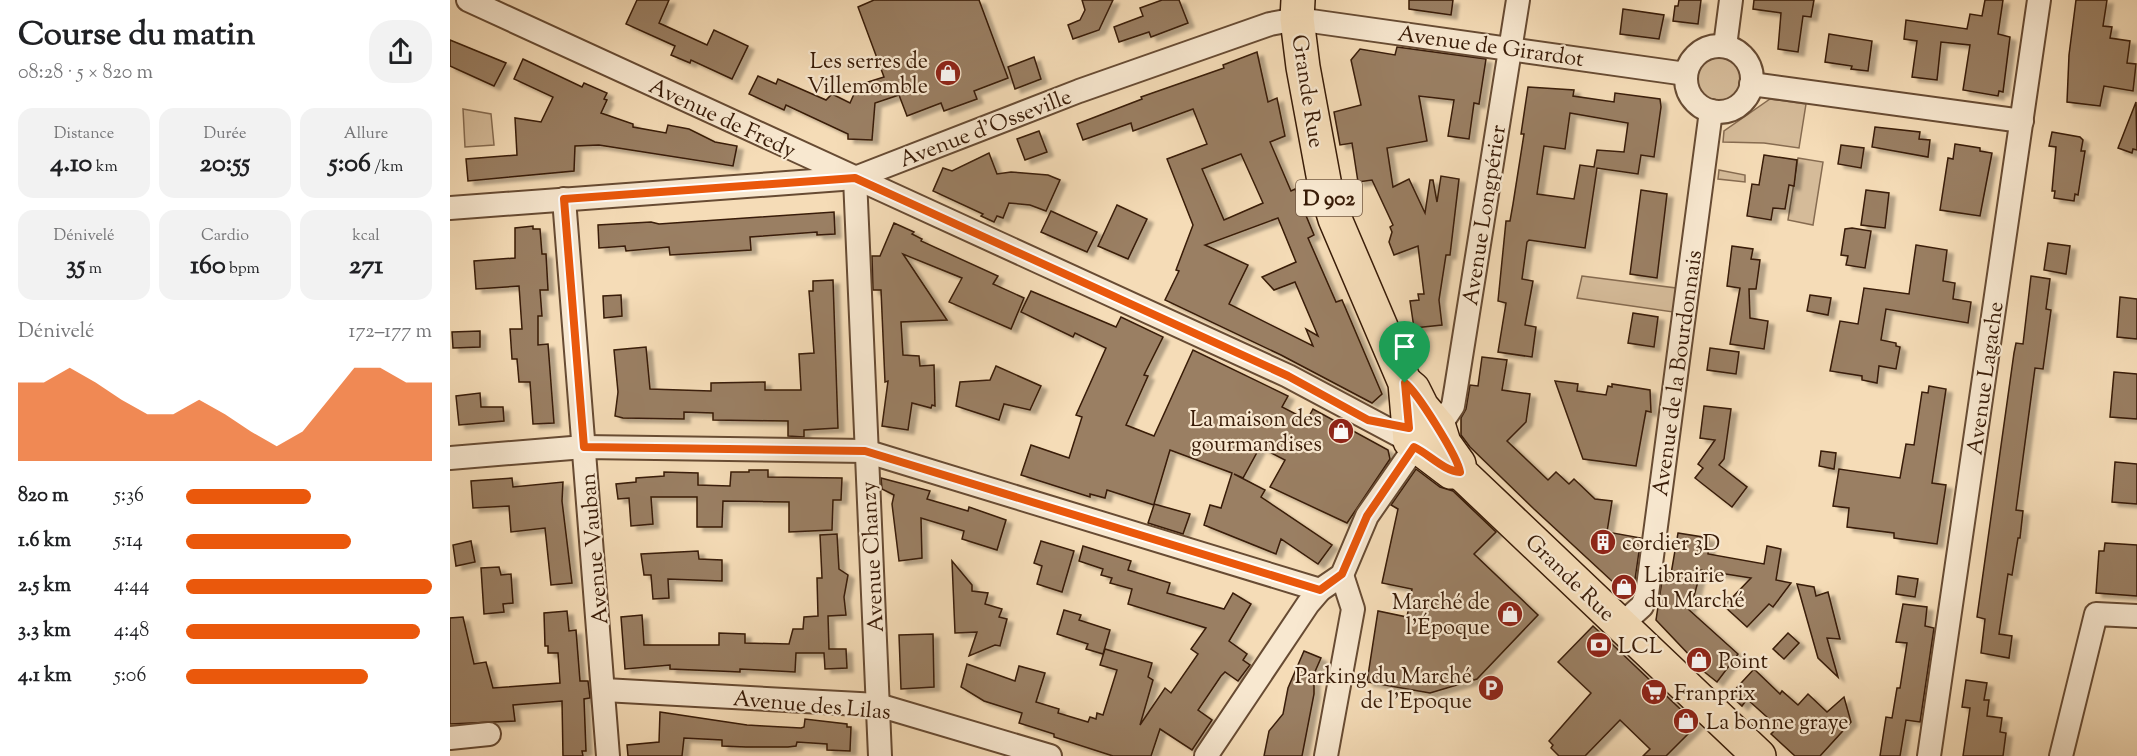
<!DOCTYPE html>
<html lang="fr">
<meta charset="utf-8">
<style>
body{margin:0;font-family:"Sorts Mill Goudy",serif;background:#f2f2f2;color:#202124;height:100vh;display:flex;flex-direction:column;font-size:22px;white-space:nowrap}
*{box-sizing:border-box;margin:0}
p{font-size:20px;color:#757577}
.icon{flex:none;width:33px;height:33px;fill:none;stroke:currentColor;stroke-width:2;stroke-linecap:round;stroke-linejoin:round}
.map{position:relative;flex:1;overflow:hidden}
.details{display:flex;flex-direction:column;background:#fff;width:450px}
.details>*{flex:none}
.pin{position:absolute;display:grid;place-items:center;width:51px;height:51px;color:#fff;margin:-62px -26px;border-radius:50% 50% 50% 0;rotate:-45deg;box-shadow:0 0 6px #0007}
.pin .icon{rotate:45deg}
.round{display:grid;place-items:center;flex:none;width:63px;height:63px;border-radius:24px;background:#f2f2f2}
.headline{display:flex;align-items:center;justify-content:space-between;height:102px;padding:0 18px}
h1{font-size:33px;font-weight:800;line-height:45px}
.figures{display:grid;grid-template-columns:repeat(3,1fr);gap:9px;height:102px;padding:6px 18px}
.figures div{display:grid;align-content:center;border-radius:15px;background:#f2f2f2;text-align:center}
.figures b{font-size:26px;font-weight:800}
.figures small{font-size:16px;font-weight:400}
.figures p{font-size:16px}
.chart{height:168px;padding:12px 18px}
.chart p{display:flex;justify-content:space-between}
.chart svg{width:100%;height:108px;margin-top:6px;fill:#ea580c;opacity:.7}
ul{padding:0 18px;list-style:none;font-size:20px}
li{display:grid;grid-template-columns:96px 72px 1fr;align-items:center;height:45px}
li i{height:15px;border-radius:8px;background:#ea580c}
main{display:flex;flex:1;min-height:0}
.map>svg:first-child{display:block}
.green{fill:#d5bb99;stroke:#866b50;stroke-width:1.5}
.building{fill:#9a7f63;stroke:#381b07;stroke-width:1.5;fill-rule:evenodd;filter:url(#shadow)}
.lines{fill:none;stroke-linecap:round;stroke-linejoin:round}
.street-casing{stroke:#674b33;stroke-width:26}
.primary-casing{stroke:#381b07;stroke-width:36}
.street{stroke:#f8e8d0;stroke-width:22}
.primary{stroke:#f5dcb7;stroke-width:33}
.route-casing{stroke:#fff;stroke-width:12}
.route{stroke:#ea580c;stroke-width:8}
.labels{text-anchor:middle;stroke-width:4.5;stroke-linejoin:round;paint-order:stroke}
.shield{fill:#f8e8d0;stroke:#725843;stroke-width:1.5}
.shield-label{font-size:21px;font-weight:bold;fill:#381b07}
.street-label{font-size:22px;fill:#381b07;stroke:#f8e8d0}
.poi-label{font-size:22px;fill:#381b07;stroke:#f8e8d0;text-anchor:start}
</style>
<main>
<section class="details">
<div class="headline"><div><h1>Course du matin</h1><p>08:28 · 5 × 820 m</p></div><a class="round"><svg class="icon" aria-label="share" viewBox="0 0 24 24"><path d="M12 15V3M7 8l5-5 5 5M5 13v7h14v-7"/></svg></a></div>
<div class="figures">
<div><p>Distance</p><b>4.10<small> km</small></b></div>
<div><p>Durée</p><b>20:55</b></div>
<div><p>Allure</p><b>5:06<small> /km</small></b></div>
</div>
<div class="figures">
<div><p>Dénivelé</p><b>35<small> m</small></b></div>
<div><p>Cardio</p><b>160<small> bpm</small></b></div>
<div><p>kcal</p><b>271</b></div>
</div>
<div class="chart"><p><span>Dénivelé</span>172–177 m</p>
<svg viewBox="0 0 160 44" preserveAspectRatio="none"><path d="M0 44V12L10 12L20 6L30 12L40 19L50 25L60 25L70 19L80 25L90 32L100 38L110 32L120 19L130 6L140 6L150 12L160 12V44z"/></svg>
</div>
<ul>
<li><b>820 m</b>5:36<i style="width:51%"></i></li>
<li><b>1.6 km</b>5:14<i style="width:67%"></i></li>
<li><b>2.5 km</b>4:44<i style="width:100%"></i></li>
<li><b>3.3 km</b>4:48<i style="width:95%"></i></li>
<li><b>4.1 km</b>5:06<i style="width:74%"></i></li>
</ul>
</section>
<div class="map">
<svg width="1687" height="756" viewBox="0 0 1687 756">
<defs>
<filter id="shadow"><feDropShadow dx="6" dy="4" stdDeviation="1.5" flood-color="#0004"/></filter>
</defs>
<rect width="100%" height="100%" fill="#f5dcb7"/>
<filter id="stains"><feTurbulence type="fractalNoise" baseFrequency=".00333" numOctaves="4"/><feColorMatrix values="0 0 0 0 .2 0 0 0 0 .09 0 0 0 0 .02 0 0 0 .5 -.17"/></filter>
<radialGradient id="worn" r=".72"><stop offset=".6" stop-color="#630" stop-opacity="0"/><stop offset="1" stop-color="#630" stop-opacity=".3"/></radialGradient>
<g class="green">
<circle cx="1269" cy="80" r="22"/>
<polygon points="1320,99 1356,104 1349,148 1314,143 1273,142 1274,131"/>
<polygon points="13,109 41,114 44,145 15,147"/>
<polygon points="1348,158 1373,162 1363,225 1338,220"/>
<polygon points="1269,170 1295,175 1295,182 1268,179"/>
<polygon points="1132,276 1226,288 1223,312 1127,298"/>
</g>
<g class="building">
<polygon points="187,0 219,0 209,23 257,45 264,30 298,46 282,79 241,60 240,63 221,55 225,46 176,24"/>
<polygon points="424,0 529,0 558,78 524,91 527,99 494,111 491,103 457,116 449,95 425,103 422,140 398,139 398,134 336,105 334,110 299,94 308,76 326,84 328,79 376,100 382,94 400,103 408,85 434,77 408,7"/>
<polygon points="632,0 663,0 649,30 623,39 618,25 630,20 635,10"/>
<polygon points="712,0 729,0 738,23 701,37 699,32 669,42 664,27 693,16 690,8"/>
<polygon points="959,0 1003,0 1001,15 959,9"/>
<polygon points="1229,0 1251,0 1248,24 1223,21 1225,6 1228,6"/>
<polygon points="1304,0 1364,0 1361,17 1353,16 1348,52 1328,49 1331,13 1303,9"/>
<polygon points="1535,0 1553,0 1548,34 1560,37 1553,92 1549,91 1548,96 1513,90 1520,45 1491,42 1487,80 1462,77 1467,41 1454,39 1456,20 1517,29 1520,14 1532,16"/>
<polygon points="1626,0 1657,0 1653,26 1662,27 1660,38 1680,41 1677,63 1686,64 1683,91 1654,86 1650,106 1617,102 1619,55"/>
<polygon points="1173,9 1214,15 1209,39 1170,34"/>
<polygon points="1379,34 1422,41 1418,71 1401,69 1402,66 1375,62"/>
<polygon points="0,40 56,63 44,86 0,66"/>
<polygon points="947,47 1036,59 1029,104 1024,103 1019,139 998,136 1004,100 969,96 977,141 937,148 943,187 959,179 975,213 980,180 983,180 987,202 991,176 1009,179 1000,255 996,255 989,300 992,325 964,328 960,301 969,300 968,294 974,294 968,246 944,255 939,242 942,232 940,227 943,225 922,180 908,182 902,143 890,145 884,112 911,105 901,60 910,49 945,55"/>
<path d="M807,52l11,50 9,-4 8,38 -15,6 21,49 4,-2 19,46 -6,3 28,64 6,-2 40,94 -10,9 -91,-48 -116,-55 14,-29 -3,-1 17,-45 -26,-66 40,-15 -14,-35 -60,22 -2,-8 -48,17 -6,-16 65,-25 -1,-2 83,-29 -1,-3zM791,154l22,49 -39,17 -22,-51zM828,218l18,44 -34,15 12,13 21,-8 23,54 -12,-7 7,17 -84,-42 19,-39 -43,-20z"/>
<polygon points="584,57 591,79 565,89 558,67"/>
<polygon points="73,59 132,87 134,83 157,93 154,99 157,100 151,113 183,124 183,127 216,133 218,125 239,129 265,142 287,146 283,166 149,145 125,146 124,171 18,181 16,159 67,155 65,118 91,122 103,97 64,79"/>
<path d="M1078,87l46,3 -1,6 41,6 1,-9 45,6 1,8 -7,50 -13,-2 -3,19 -41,-6 -12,80 -56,-8 -2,2 -5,37 11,2 -8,44 11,2 -4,30 -34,-5 8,-49 -8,-2 8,-80h4l3,-17 11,-70h-3zM1120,113l58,10 -4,29 -27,-2 -3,17 -14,-2 -6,34 -37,-5 7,-48 21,3z"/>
<polygon points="1686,102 1687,150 1683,149 1682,153 1668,148"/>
<polygon points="1425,127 1470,132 1469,139 1480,140 1478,157 1422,147"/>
<polygon points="589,131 597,152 575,160 567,139"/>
<polygon points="1602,132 1630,137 1633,140 1631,151 1635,151 1628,195 1625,194 1624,201 1604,198 1605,191 1602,191 1606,147 1599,146"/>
<polygon points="1505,144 1530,148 1530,151 1542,153 1530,216 1490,210 1498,158 1503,159"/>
<polygon points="1391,145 1414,148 1411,168 1388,164"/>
<polygon points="539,153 547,174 561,172 598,175 610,180 596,211 580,205 559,203 553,218 547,216 544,222 531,216 533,214 483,191 493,168 502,171"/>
<polygon points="1314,155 1347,160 1344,186 1339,185 1335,209 1323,208 1321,220 1297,216 1302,184 1309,185"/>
<polygon points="1191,190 1217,194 1207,278 1180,274"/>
<polygon points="1416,190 1439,193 1435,228 1411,225"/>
<polygon points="667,205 697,219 678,259 648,246"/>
<polygon points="601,211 647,232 637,252 591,232"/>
<polygon points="384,212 385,234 367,235 367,232 300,237 301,250 220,255 219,247 176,251 175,246 149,248 148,225 201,222 209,224"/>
<polygon points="444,223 464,232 462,234 472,239 471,241 548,276 543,284 574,298 561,329 499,302 512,278 453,254 497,320 451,322 453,355 469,356 470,366 484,365 485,406 482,405 481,408 462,403 458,430 432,426 438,381 435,382 431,290 423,290 422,256 430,256"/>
<polygon points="83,226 83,229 90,229 92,254 96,254 98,290 90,290 92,316 88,316 88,345 98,344 104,423 83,424 80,382 69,382 67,359 62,359 60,329 72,329 69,286 26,289 24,261 65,258 65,228"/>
<polygon points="1402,228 1421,231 1415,268 1396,265 1398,256 1391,255 1395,229"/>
<polygon points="1598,243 1620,246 1616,274 1594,270"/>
<polygon points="1466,245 1497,250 1493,281 1505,283 1503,299 1521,302 1518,323 1436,309 1431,340 1446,343 1446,346 1450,347 1446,369 1429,366 1427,383 1412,380 1412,376 1380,371 1390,321 1408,324 1414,288 1459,294"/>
<polygon points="1282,246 1303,249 1301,259 1310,260 1306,289 1299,289 1300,318 1318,321 1314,349 1280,344 1290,288 1277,286"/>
<polygon points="1581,276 1600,279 1596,309 1601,310 1593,369 1585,368 1566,510 1573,511 1570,538 1568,538 1562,575 1558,574 1549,634 1562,636 1559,658 1531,653 1535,619 1527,617 1564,353 1566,343 1573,344"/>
<polygon points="383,280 388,428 354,430 354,437 338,436 338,421 263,420 263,413 234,412 234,419 173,418 165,416 168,392 164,350 196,347 200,389 261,391 261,383 315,382 315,390 351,390 349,354 364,353 359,291 363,291 363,281"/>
<polygon points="581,291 666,327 671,317 713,337 694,375 698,376 676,425 704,436 743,350 838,396 832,407 857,420 863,409 938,450 940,459 897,523 820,487 835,460 810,447 793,478 784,474 815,490 811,497 882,545 868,564 831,539 826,554 754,525 760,505 771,508 782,473 720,450 704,504 740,514 733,534 698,523 704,505 657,490 655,498 640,494 640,497 571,475 581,445 619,458 632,417 626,415 656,348 625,333 623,337 571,312"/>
<polygon points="171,295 172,316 154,318 153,296"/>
<polygon points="1360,295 1381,298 1378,315 1357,311"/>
<polygon points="1670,297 1687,299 1687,339 1667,337"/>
<polygon points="1183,313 1208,317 1204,347 1178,343"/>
<polygon points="30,331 30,347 3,348 2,332"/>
<polygon points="1260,348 1289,352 1286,374 1257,370"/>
<polygon points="1032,357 1057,360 1052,390 1080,394 1076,422 1057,441 1098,480 1106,472 1119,484 1124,479 1145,499 1162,501 1157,532 1191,538 1184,586 1177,595 1084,509 1020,447 1011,435 1011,418 1016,409 1020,385 1028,386"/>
<polygon points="546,366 591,386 580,410 554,404 549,420 506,406 510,382 540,380"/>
<polygon points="1664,372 1687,374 1687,419 1660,417"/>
<polygon points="1105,381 1128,384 1127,391 1156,395 1158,386 1162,387 1162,384 1200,390 1201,412 1196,411 1186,466 1133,459"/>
<polygon points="1479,386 1496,389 1482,483 1496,485 1487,544 1444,538 1444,533 1397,527 1399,508 1383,506 1389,469 1450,478 1456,444 1464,445 1472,392 1478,393"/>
<polygon points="30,393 31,407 53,407 54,421 9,425 6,396"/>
<polygon points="1254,406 1281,409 1274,459 1269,465 1297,487 1282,507 1245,478 1253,468 1248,464 1265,440 1250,438"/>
<polygon points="1371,451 1386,453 1384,469 1369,466"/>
<polygon points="1665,462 1687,464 1687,504 1662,502"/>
<polygon points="966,469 990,487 1003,491 1046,532 1024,554 1088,615 1027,679 980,693 917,682 928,611 957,617 962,589 932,583 948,509 941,505"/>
<polygon points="299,470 318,470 318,477 392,478 391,500 383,500 382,530 339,532 339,502 273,501 272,527 247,527 247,497 201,497 203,524 181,526 179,498 168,499 166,484 186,482 186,478 214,476 214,472 248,473 248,485 280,486 281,472 299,472"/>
<polygon points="62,478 63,487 113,482 112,501 122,583 101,585 95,528 61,532 59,506 23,508 21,481"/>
<polygon points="431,478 480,491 477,499 518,511 519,507 556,520 547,550 512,539 514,531 471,518 472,558 449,561 442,504 444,495 432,489"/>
<polygon points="1228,533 1259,538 1258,554 1314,564 1317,546 1331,549 1326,580 1341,583 1323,607 1319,604 1297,627 1274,606 1301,578 1251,570 1242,604 1238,609 1288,654 1267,682 1242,662 1244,660 1206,620 1213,574 1221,574"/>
<polygon points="387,534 389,569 398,575 394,597 396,615 378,616 379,649 396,649 397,668 375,669 374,653 346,653 345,672 290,669 290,672 268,671 220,669 220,665 175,669 171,617 192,615 194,645 269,645 269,633 295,634 295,643 339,644 343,629 353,629 354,617 368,616 367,578 372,578 370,535"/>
<polygon points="21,541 25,562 6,566 3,545"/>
<polygon points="591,541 624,551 612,592 587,584 592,566 584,563"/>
<polygon points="1655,543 1687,545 1687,596 1646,593 1649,551 1654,551"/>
<polygon points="633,546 681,561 678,570 720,583 717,593 774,609 783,593 801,604 779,641 797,654 793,660 800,665 788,681 775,672 771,676 748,710 762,720 742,750 710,729 701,756 663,756 604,737 604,734 569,723 572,713 534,701 511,687 517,664 565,681 569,666 595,673 586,702 609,709 608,713 638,722 640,717 646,719 647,713 653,715 667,670 650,665 655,649 702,663 698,677 703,680 690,725 715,688 721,693 748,654 741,649 756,628 678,604 682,589 660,583 662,578 651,575 653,569 629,561"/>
<polygon points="248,551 249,559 272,560 272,581 218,579 219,598 203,599 201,575 194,575 191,554"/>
<polygon points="502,561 522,585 522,591 538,593 535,604 552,609 549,617 557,619 550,646 545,645 519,656 527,632 505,633"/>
<polygon points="49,567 51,575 61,574 63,603 53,604 54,612 34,614 31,568"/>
<polygon points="1448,576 1468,579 1465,597 1446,594"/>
<polygon points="1347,584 1364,587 1366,596 1378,592 1390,639 1377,638 1388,677 1368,658"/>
<polygon points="1453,604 1477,607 1475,626 1484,628 1470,722 1456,720 1450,756 1430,756 1436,717 1442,718 1447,688 1450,688 1457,643 1446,642"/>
<polygon points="614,610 631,615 629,620 660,630 653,654 636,649 638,644 607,634"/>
<polygon points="117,611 119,631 126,630 130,681 138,681 140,698 134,699 136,751 132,751 133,756 113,756 112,701 63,705 65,721 0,724 0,618 13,617 24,664 36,662 43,688 110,683 108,653 98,653 98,646 95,646 94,613"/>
<polygon points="1143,626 1247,725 1216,756 1193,756 1200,749 1170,720 1135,756 1109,756 1101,748 1103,745 1099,741 1141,693 1108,662"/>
<polygon points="1338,633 1349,643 1334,659 1323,649"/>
<polygon points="483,634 484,687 451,689 449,635"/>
<polygon points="854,651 871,658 864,674 864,694 852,756 814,756 819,731 833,714 838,688"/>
<polygon points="1304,669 1330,694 1332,691 1348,705 1358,694 1377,712 1394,697 1401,722 1370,756 1345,756 1321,734 1328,727 1297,699 1292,706 1280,695"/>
<polygon points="1516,680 1537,683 1534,700 1539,700 1537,716 1552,718 1550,732 1556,733 1553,756 1513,756 1520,708 1512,707"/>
<polygon points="210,712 297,725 351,728 354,727 355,719 397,724 397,727 401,727 400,751 377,750 377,744 347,742 346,746 338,747 296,747 272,746 272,740 234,738 232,756 178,756 177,745 209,742"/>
</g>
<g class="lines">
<g class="street-casing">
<g id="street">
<polyline points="18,0 838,376 960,441"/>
<polyline points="1275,46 1281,0"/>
<circle cx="1269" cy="79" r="33"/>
<polyline points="1301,84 1572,121"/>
<polyline points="405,178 430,756"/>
<polyline points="114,199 158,756"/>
<polyline points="0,208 405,178 629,91 820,24 847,19 1236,74"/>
<polyline points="989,427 1003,406 1006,388 1068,0"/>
<polyline points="0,458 134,447 415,451 870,590"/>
<polyline points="1171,625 1192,606 1197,594 1261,111"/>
<polyline points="154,690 428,705 600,756"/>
<polyline points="0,738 39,734"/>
<polyline points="756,756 858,604 870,590 892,575 917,516 965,447"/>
<polyline points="876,756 903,609 892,575"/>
<polyline points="1479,756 1589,0"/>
<polyline points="1611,756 1646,614 1687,616"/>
</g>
</g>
<g class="primary-casing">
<g id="primary">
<polyline points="848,0 847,19 853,67 875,186 885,219 955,383 960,441 1001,472 1010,472"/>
<polyline points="957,384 963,389 972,407 989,427 994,443 1009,464 1010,472 1309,756"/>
</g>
</g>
<use href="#street" class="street"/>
<use href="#primary" class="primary"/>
</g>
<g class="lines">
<g class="route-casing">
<path id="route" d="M405,178l433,198 80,44 41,8 -4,-45c12,9 53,74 55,89 -16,-1 -31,-18 -46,-25l-47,69 -25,58 -22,16 -455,-139 -281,-4 -20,-248z"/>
</g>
<use href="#route" class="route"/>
</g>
<defs>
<g id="shop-disc" transform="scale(1.35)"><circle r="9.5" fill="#8f2418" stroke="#f8e8d0"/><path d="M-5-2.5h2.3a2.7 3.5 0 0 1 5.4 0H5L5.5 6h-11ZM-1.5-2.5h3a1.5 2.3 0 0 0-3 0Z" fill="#fff"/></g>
<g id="building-disc" transform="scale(1.35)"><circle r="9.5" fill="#8f2418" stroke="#f8e8d0"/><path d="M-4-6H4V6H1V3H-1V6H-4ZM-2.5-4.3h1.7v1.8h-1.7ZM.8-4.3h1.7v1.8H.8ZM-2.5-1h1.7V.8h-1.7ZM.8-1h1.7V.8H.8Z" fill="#fff"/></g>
<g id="bank-disc" transform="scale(1.35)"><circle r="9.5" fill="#8f2418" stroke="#f8e8d0"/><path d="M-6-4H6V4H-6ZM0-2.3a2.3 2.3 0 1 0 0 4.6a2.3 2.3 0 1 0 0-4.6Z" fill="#fff"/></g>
<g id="parking-disc" transform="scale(1.35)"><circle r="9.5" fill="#8f2418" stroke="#f8e8d0"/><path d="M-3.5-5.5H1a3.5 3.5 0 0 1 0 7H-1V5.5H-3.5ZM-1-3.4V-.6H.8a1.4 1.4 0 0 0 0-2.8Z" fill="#fff"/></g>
<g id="supermarket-disc" transform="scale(1.35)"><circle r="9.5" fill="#8f2418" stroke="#f8e8d0"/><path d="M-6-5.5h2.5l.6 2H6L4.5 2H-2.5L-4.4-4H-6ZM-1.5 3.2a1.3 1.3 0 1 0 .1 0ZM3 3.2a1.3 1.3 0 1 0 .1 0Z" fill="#fff"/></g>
</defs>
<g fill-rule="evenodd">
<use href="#shop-disc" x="498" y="73"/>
<use href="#shop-disc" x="891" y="431"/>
<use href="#building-disc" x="1153" y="542"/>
<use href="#shop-disc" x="1174" y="587"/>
<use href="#shop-disc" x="1060" y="614"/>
<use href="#bank-disc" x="1149" y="645"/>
<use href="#shop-disc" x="1249" y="660"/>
<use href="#parking-disc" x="1041" y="688"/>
<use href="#supermarket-disc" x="1204" y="692"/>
<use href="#shop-disc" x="1236" y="721"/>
</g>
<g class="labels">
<rect class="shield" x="846" y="180" width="66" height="36" rx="4.5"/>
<g class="shield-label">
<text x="879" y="205">D 902</text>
</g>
<g class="street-label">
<text transform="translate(1041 45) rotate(8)" y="8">Avenue de Girardot</text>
<text transform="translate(859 91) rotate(81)" y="8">Grande Rue</text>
<text transform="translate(273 117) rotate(25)" y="8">Avenue de Fredy</text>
<text transform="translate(535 127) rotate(-21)" y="8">Avenue d'Osseville</text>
<text transform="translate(1033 215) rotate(-81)" y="8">Avenue Longpérier</text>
<text transform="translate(1226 373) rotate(-82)" y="8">Avenue de la Bourdonnais</text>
<text transform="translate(1534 378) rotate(-82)" y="8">Avenue Lagache</text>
<text transform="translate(143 549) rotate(-95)" y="8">Avenue Vauban</text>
<text transform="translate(421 557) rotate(-93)" y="8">Avenue Chanzy</text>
<text transform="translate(1121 577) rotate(44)" y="8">Grande Rue</text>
<text transform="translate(362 704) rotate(5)" y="8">Avenue des Lilas</text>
</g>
<g class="poi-label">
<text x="478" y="68" text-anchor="end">Les serres de<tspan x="478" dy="25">Villemomble</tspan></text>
<text x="872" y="426" text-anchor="end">La maison des<tspan x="872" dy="25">gourmandises</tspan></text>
<text x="1172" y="550">cordier 3D</text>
<text x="1194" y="582">Librairie<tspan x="1194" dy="25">du Marché</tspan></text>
<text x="1040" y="609" text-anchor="end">Marché de<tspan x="1040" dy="25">l'Époque</tspan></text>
<text x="1168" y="653">LCL</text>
<text x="1268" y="668">Point</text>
<text x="1022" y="683" text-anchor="end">Parking du Marché<tspan x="1022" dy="25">de l'Epoque</tspan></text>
<text x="1224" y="700">Franprix</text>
<text x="1256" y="729">La bonne graye</text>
</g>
</g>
<rect width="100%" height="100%" filter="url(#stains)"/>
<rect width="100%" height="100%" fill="url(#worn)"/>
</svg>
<div class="pin" style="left:955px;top:383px;background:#1e9e55"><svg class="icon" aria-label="arrive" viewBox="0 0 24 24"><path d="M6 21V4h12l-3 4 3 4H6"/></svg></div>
</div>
</main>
